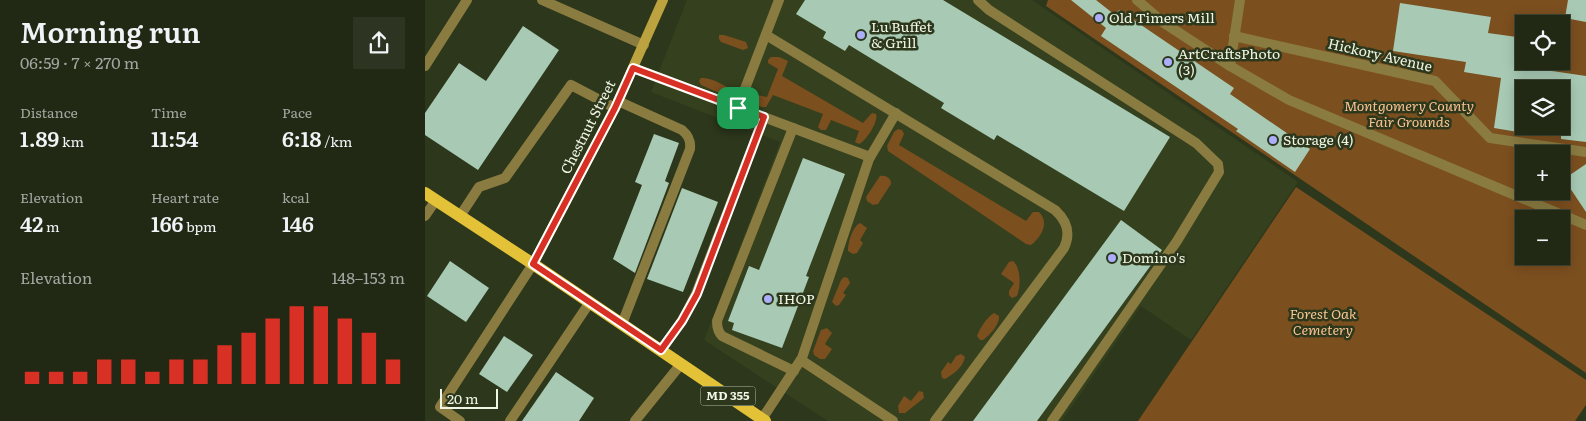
<!DOCTYPE html>
<meta charset="utf-8">
<style>
body{margin:0;font-family:Literata,serif;background:#2d3522;color:#f1f3f6;height:100vh;display:flex;flex-direction:column;font-size:19px;white-space:nowrap}
*{box-sizing:border-box;margin:0}
p{font-size:16px;color:#a2a6a0}
.icon{flex:none;width:28px;height:28px;fill:none;stroke:currentColor;stroke-width:2;stroke-linecap:round;stroke-linejoin:round}
.map{position:relative;flex:1;overflow:hidden}
.sheet{display:flex;flex-direction:column;background:#212914;width:425px}
.sheet>*{flex:none}
.fabs{position:absolute;left:1090px;top:15px;display:grid;gap:10px}
.fabs a{display:grid;place-items:center;width:55px;height:55px;border-radius:0px;background:#212914;box-shadow:0 2px 12px #0003,0 0 0 1px #3e4534;font-size:25px}
.scale{position:absolute;left:15px;bottom:12px;width:58px;box-sizing:border-box;padding-left:5px;border:2px solid #eff6e5;border-top:0;font-size:14px;line-height:18px;white-space:nowrap;color:#eff6e5;-webkit-text-stroke:4px #2c371b;paint-order:stroke}
.pin{position:absolute;display:grid;place-items:center;width:42px;height:42px;color:#fff;margin:-21px;border-radius:10px;box-shadow:0 2px 8px #0006}
.round{display:grid;place-items:center;flex:none;width:52px;height:52px;border-radius:0px;background:#2d3522}
.head{display:flex;align-items:center;justify-content:space-between;height:85px;padding:0 20px}
h1{font-size:28px;font-weight:600;line-height:38px}
.figures{display:grid;grid-template-columns:repeat(3,1fr);gap:8px;height:85px;padding:5px 20px}
.figures div{display:grid;align-content:center}
.figures b{font-size:21px;font-weight:600}
.figures small{font-size:14px;font-weight:400}
.figures p{font-size:14px}
.chart{height:140px;padding:10px 20px}
.chart p{display:flex;justify-content:space-between}
.chart svg{width:100%;height:90px;margin-top:5px;stroke:#d93025;stroke-width:6}
main{display:flex;flex:1;min-height:0}
.map>svg:first-child{display:block}
.built{fill:#35411e}
.green{fill:#7c4f1f;fill-rule:evenodd}
.building{fill:#a8cab4}
.lines{fill:none;stroke-linecap:round;stroke-linejoin:round}
.lane{stroke:#8a7b41;stroke-width:10}
.street{stroke:#8a7b41;stroke-width:10}
.secondary{stroke:#bca33f;stroke-width:10}
.primary{stroke:#e3c238;stroke-width:12}
.route-casing{stroke:#fff;stroke-width:10}
.route{stroke:#d93025;stroke-width:6}
.poi-dot{fill:#abaffb;stroke:#2c371b;stroke-width:2}
.labels{text-anchor:middle;stroke-width:5;stroke-linejoin:round;paint-order:stroke}
.shield{fill:#2c371b;stroke:#b4bda8;stroke-width:1}
.shield-label{font-size:12px;font-weight:bold;fill:#eff6e5}
.poi-label{font-size:14px;fill:#eff6e5;stroke:#2c371b;text-anchor:start}
.street-label{font-size:14px;fill:#eff6e5;stroke:#2c371b}
.park-label{font-size:14px;font-style:italic;fill:#f9c392;stroke:#2c371b}
</style>
<main>
<section class="sheet">
<div class="head"><div><h1>Morning run</h1><p>06:59 · 7 × 270 m</p></div><a class="round"><svg class="icon" aria-label="share" viewBox="0 0 24 24"><path d="M12 15V3M7 8l5-5 5 5M5 13v7h14v-7"/></svg></a></div>
<div class="figures">
<div><p>Distance</p><b>1.89<small> km</small></b></div>
<div><p>Time</p><b>11:54</b></div>
<div><p>Pace</p><b>6:18<small> /km</small></b></div>
</div>
<div class="figures">
<div><p>Elevation</p><b>42<small> m</small></b></div>
<div><p>Heart rate</p><b>166<small> bpm</small></b></div>
<div><p>kcal</p><b>146</b></div>
</div>
<div class="chart"><p><span>Elevation</span>148–153 m</p>
<svg viewBox="0 0 160 44" preserveAspectRatio="none"><path d="M5 44V38M15 44V38M25 44V38M35 44V32M45 44V32M55 44V38M65 44V32M75 44V32M85 44V25M95 44V19M105 44V12M115 44V6M125 44V6M135 44V12M145 44V19M155 44V32"/></svg>
</div>
</section>
<div class="map">
<svg width="1161" height="421" viewBox="0 0 1161 421">
<rect width="100%" height="100%" fill="#2c371b"/>
<polygon class="built" points="262,0 607,0 873,182 766,340 716,306 637,421 403,421 279,340 355,142 226,92"/>
<g class="green">
<path d="M623,0h538v373l-540,-367zM1099,24h37v37h-37zM1099,89h37v37h-37zM1099,154h37v37h-37zM1099,219h37v37h-37z"/>
<polygon points="294,35 299,35 321,42 323,48 318,50 296,42 294,39"/>
<path d="M346,57h8l9,4 -6,15 81,47 9,-10 4,1c3,7 -10,27 -17,30l-4,-2 4,-11 -28,-11 -5,10h-5l-3,-3 5,-13 -50,-19 -7,12h-5l-8,-4 -2,-4 2,-4h4l10,2 11,-28 -10,-6v-3z"/>
<path d="M276,78c8,-1 20,5 27,10v5l-6,1 -21,-9 -2,-4z"/>
<path d="M473,129l4,1 2,4 -5,11 127,76 7,-9h6c11,11 2,25 -8,33l-5,-1 -138,-93 -1,-5 7,-14z"/>
<path d="M455,176c6,-1 11,2 11,8l-13,20 -5,1 -6,-4 -1,-4z"/>
<polygon points="871,187 1161,380 1161,405 1150,421 713,421"/>
<path d="M435,223l7,5 -7,12 3,3 -6,10 -4,1 -5,-3c0,-9 5,-25 12,-28z"/>
<path d="M588,261c8,7 8,25 4,35l-5,2 -3,-3v-4l5,-8 -13,-9 8,-12z"/>
<polygon points="419,277 423,278 425,283 418,293 421,295 414,305 411,306 407,302 416,280"/>
<path d="M569,313l5,3c1,8 -9,19 -16,24h-3l-3,-4c3,-8 10,-19 17,-23z"/>
<polygon points="402,328 407,333 400,344 407,349 400,359 395,359 389,355 388,351 396,330"/>
<path d="M536,354l4,3c-2,10 -11,17 -20,22l-3,-1 -1,-6 7,-10 3,2 5,-8z"/>
<polygon points="494,391 498,392 499,398 480,413 474,413 473,406 479,396 486,401"/>
</g>
<g class="building">
<polygon points="380,0 518,0 745,137 699,211 572,135 569,140 516,108 519,103 424,45 420,51 398,38 401,32 371,14"/>
<polygon points="646,0 671,0 690,15 694,10 809,88 805,94 885,149 870,172 811,131 813,129 676,36 681,28"/>
<polygon points="1143,0 1161,0 1161,22 1140,18"/>
<polygon points="975,3 1066,17 1063,33 1099,38 1099,61 1101,61 1100,67 1161,76 1161,142 1136,139 1136,89 1099,89 1099,133 1069,128 1076,78 1039,72 1041,62 968,51"/>
<polygon points="98,26 134,50 53,170 0,135 0,113 34,63 61,81"/>
<polygon points="229,134 254,143 240,181 244,183 210,273 188,259 217,185 210,182"/>
<polygon points="378,158 420,174 381,276 384,277 357,348 307,330 309,323 303,321 324,266 334,270 338,260"/>
<polygon points="1161,164 1161,212 1139,179"/>
<polygon points="257,188 293,202 258,292 222,279"/>
<polygon points="696,220 737,250 612,421 548,421"/>
<polygon points="25,261 64,288 41,322 2,296"/>
<polygon points="79,336 108,355 82,392 54,374"/>
<polygon points="131,372 169,398 154,421 97,421"/>
</g>
<g class="lines">
<g class="lane">
<polyline points="117,0 219,45"/>
<polyline points="553,0 564,10 771,143 793,164 794,172 752,241 627,421"/>
<path d="M341,35l289,175c12,11 16,23 9,38l-129,173"/>
<polyline points="0,66 42,0"/>
<polyline points="805,66 815,0"/>
<polyline points="208,68 445,157"/>
<path d="M193,101l64,29c6,5 9,10 8,19l-68,175"/>
<polyline points="313,107 354,0"/>
<path d="M368,128l-76,193c0,7 1,11 5,15l72,35"/>
<polyline points="35,216 54,187 80,178 146,85 190,108"/>
<polyline points="236,350 257,321 271,294 339,117"/>
<polyline points="376,360 468,421"/>
<polyline points="337,419 377,358 444,159 471,113"/>
<polyline points="35,421 15,407 108,264"/>
<polyline points="85,421 165,302"/>
<polyline points="210,421 256,364"/>
</g>
<g class="street">
<polyline points="712,0 739,23 805,66 864,100 1161,225"/>
<polyline points="809,36 1010,81 1065,138 1161,152"/>
<polyline points="0,216 11,200"/>
</g>
<polyline class="secondary" points="108,264 190,108 238,0"/>
<polyline class="primary" points="0,193 108,264 340,421"/>
</g>
<g class="lines">
<g class="route-casing">
<polygon id="route" points="208,68 339,117 272,294 257,321 236,350 108,264 190,108"/>
</g>
<use href="#route" class="route"/>
</g>
<g class="poi-dot">
<circle cx="674" cy="18" r="5"/>
<circle cx="436" cy="35" r="5"/>
<circle cx="743" cy="62" r="5"/>
<circle cx="848" cy="140" r="5"/>
<circle cx="687" cy="258" r="5"/>
<circle cx="343" cy="299" r="5"/>
</g>
<g class="labels">
<rect class="shield" x="275.5" y="386.5" width="55" height="19" rx="4"/>
<g class="shield-label">
<text x="303" y="400">MD 355</text>
</g>
<g class="poi-label">
<text x="684" y="23">Old Timers Mill</text>
<text x="446" y="32">Lu Buffet<tspan x="446" dy="16">&amp; Grill</tspan></text>
<text x="753" y="59">ArtCraftsPhoto<tspan x="753" dy="16">(3)</tspan></text>
<text x="858" y="145">Storage (4)</text>
<text x="697" y="263">Domino's</text>
<text x="353" y="304">IHOP</text>
</g>
<g class="street-label">
<text transform="translate(955 55) rotate(13)" y="5">Hickory Avenue</text>
<text transform="translate(163 127) rotate(-63)" y="5">Chestnut Street</text>
</g>
<g class="park-label">
<text x="984" y="111">Montgomery County<tspan x="984" dy="16">Fair Grounds</tspan></text>
<text x="898" y="319">Forest Oak<tspan x="898" dy="16">Cemetery</tspan></text>
</g>
</g>
</svg>
<div class="fabs">
<a><svg class="icon" aria-label="locate" viewBox="0 0 24 24"><circle cx="12" cy="12" r="6"/><path d="M12 2v4M12 18v4M2 12h4M18 12h4"/></svg></a>
<a><svg class="icon" aria-label="layers" viewBox="0 0 24 24"><path d="M12 4l9 5-9 5-9-5zM3 14l9 5 9-5"/></svg></a>
<a>+</a>
<a>−</a>
</div>
<div class="scale">20 m</div>
<div class="pin" style="left:313px;top:108px;background:#1e9e55"><svg class="icon" aria-label="arrive" viewBox="0 0 24 24"><path d="M6 21V4h12l-3 4 3 4H6"/></svg></div>
</div>
</main>
